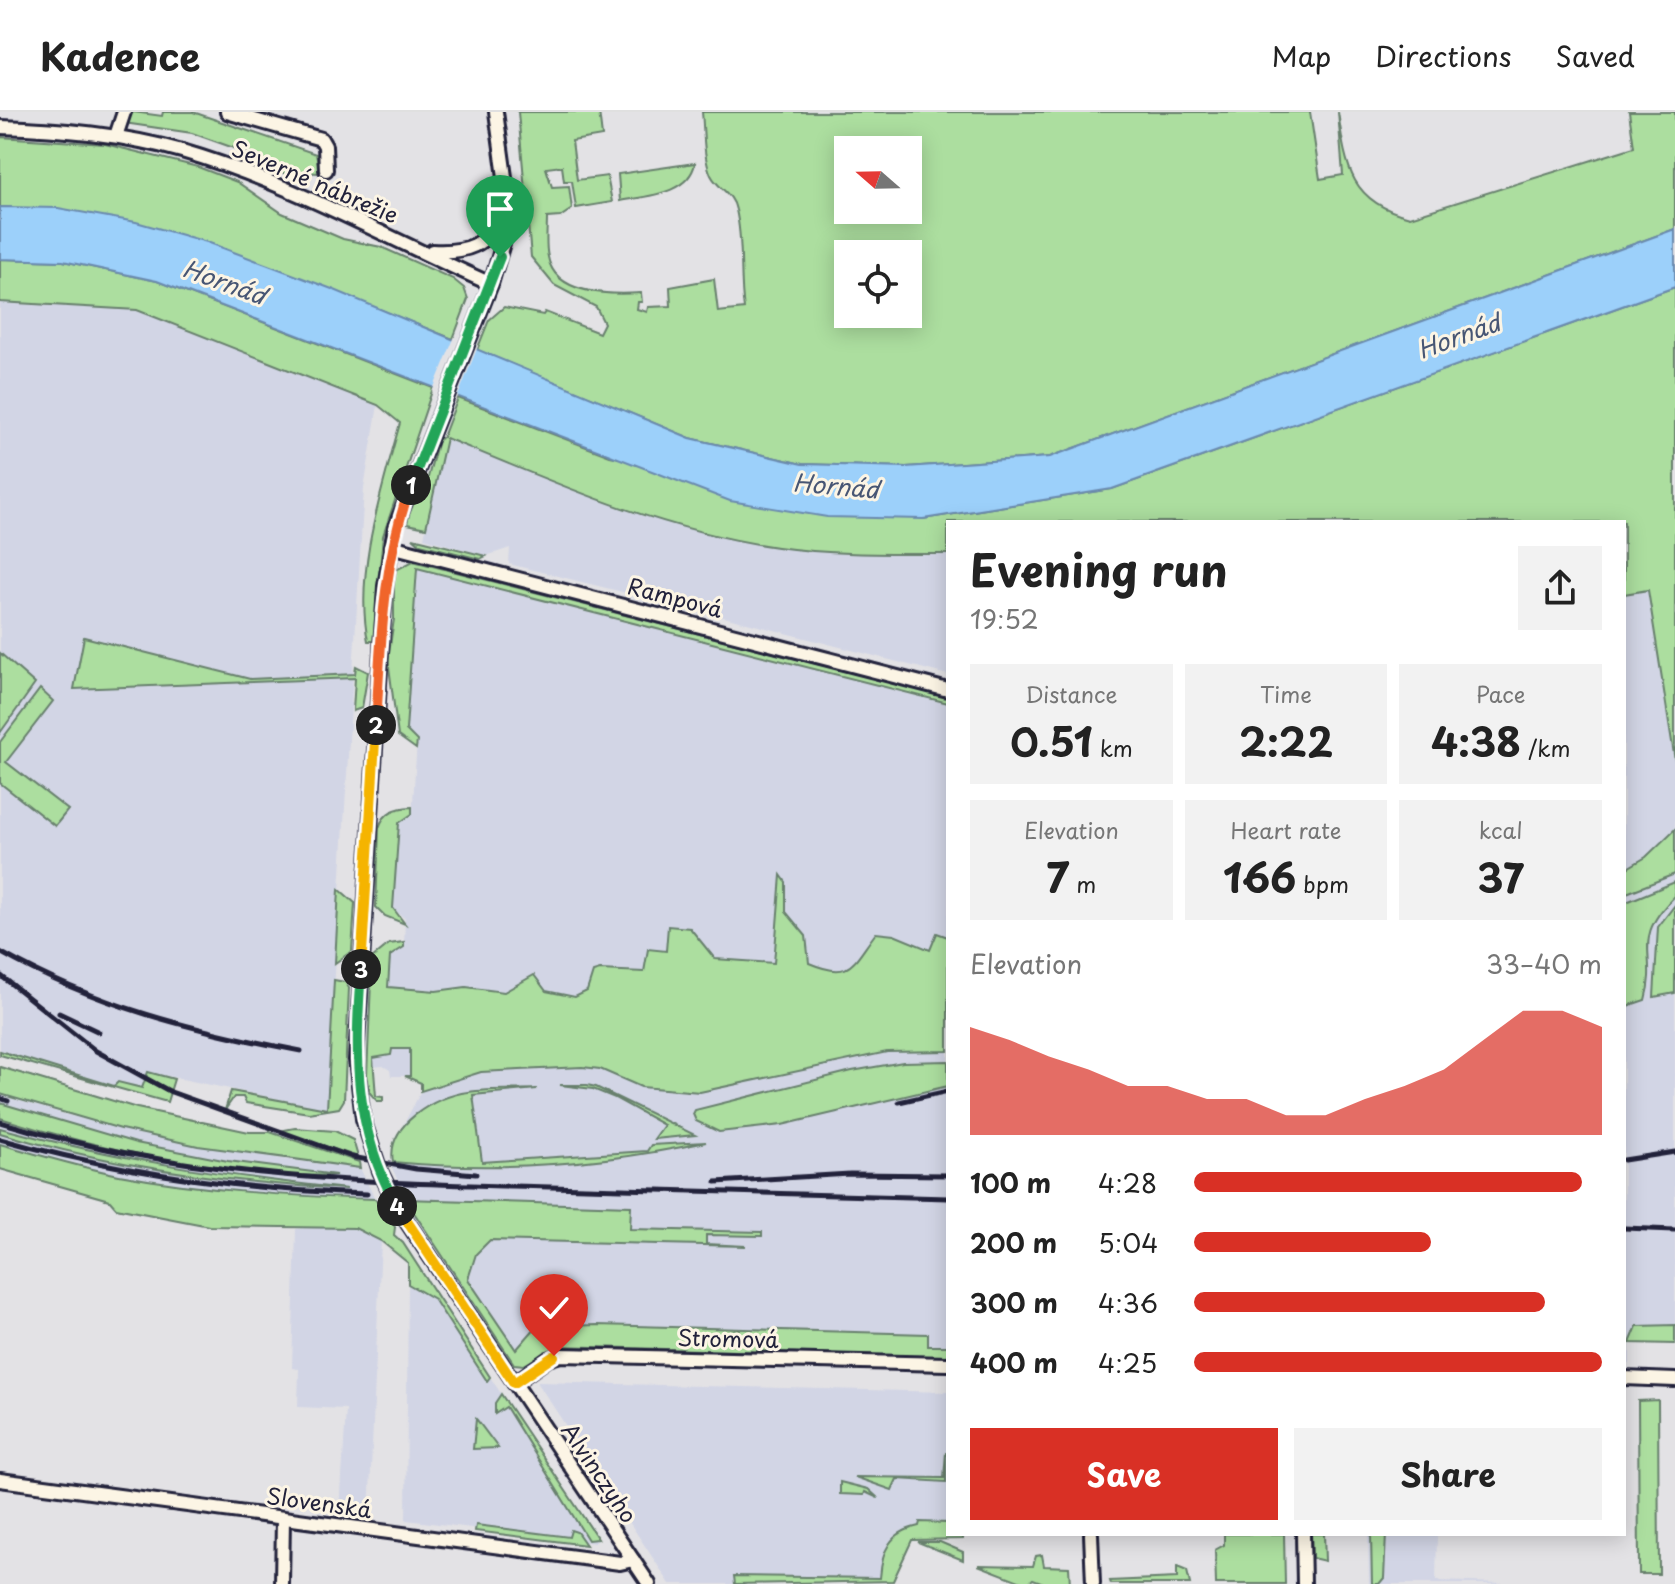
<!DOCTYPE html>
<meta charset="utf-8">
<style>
body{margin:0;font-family:"Playpen Sans",sans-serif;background:#f2f2f2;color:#222;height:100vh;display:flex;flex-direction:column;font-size:30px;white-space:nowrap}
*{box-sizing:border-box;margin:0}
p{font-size:26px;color:#767676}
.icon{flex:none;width:44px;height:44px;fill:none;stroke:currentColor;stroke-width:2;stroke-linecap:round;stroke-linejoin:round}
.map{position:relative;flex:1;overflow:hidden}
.side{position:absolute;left:946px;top:408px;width:680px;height:1016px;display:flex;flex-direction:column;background:#fff;border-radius:0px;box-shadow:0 4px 20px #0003}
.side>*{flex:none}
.needle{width:52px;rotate:290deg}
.fabs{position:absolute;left:834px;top:24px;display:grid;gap:16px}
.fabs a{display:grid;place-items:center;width:88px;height:88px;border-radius:0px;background:#fff;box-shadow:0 4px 20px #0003;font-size:40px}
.pin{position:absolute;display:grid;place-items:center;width:68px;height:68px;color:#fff;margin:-82px -34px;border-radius:50% 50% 50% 0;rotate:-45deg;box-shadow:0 0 8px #0007}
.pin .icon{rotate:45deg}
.km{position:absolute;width:40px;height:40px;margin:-20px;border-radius:50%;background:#222;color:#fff;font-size:22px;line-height:40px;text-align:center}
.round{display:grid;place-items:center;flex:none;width:84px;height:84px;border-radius:0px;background:#f2f2f2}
.head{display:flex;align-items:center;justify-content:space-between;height:136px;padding:0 24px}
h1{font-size:44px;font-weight:700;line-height:60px}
.figures{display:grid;grid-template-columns:repeat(3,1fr);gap:12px;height:136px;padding:8px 24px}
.figures div{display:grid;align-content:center;border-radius:0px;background:#f2f2f2;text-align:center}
.figures b{font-size:40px;font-weight:700}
.figures small{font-size:22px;font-weight:400}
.figures p{font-size:22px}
.chart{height:224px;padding:16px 24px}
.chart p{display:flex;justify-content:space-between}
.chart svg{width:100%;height:144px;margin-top:8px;fill:#d93025;opacity:.7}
.primary-button{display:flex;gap:16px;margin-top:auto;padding:16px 24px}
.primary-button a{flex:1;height:92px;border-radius:0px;background:#d93025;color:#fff;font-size:32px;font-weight:700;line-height:92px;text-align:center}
.primary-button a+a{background:#f2f2f2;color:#222}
ul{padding:0 24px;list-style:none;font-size:26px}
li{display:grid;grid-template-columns:128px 96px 1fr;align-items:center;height:60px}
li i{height:20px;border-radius:10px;background:#d93025}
header{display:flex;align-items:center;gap:48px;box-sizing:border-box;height:112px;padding:0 40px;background:#fff;border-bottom:2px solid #e0e0e0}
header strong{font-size:38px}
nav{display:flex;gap:44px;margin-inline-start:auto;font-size:28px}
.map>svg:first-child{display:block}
.built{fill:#d2d5e5}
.green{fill:#acde9f;stroke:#67806d;stroke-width:2;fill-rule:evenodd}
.water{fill:#9cd0fa;stroke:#6b8aae;stroke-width:2}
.pier{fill:#e3e2e5}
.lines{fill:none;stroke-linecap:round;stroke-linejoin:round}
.street-casing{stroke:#22223b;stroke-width:18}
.street{stroke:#fcf5e5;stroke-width:12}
.rail{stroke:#22223b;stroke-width:5}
.split-1-casing{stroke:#fff;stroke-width:16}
.split-2-casing{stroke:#fff;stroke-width:16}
.split-3-casing{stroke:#fff;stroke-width:16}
.split-4-casing{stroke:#fff;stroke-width:16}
.split-5-casing{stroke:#fff;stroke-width:16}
.split-1{stroke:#22a559;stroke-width:10}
.split-2{stroke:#f0652b;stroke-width:10}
.split-3{stroke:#f5b400;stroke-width:10}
.split-4{stroke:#22a559;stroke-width:10}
.split-5{stroke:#f5b400;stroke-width:10}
.labels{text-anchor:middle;stroke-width:6;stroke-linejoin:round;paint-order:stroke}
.street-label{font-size:22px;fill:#22223b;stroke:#fcf5e5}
.water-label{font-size:24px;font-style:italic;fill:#475674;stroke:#fcf5e5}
</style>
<header>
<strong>Kadence</strong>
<nav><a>Map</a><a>Directions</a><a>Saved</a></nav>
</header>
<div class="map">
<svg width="1675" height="1472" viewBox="0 0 1675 1472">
<rect width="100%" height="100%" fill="#e3e2e5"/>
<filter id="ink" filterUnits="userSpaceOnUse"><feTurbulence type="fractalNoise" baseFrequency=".0125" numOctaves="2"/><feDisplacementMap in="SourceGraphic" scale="16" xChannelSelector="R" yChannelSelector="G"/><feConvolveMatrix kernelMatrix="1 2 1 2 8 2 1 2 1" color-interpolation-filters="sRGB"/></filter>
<g filter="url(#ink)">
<g class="built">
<polygon points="0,190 137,198 378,293 364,376 327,997 148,960 142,977 114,974 0,939"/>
<polygon points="446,326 615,392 711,420 776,435 853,441 948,442 948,563 716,503 693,489 667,491 509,452 510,436 486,444 424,426"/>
<polygon points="417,456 948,591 948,1234 557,1224 514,1252 510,1248 414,1105 390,1051 393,1050 392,1034 425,972 405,964 391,964 390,958 383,954 372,955 374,899 388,875 390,844 404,834 405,807 393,796 399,711 412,702 413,690 417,629 406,618"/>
<polygon points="1648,477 1675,649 1675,717 1646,745 1624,757 1624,482"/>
<polygon points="1675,762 1675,1229 1630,1228 1630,1252 1624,1252 1624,782"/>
<polygon points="0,983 71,1004 282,1047 360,1056 375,1087 281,1083 188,1073 119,1063 0,1032"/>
<polygon points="279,1019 358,1045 359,1050 270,1020"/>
<polygon points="319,1114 355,1116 381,1129 369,1403 340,1399 346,1297 298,1295 299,1257 292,1256 296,1117"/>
<polygon points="408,1172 434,1187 487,1269 490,1265 598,1427 594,1431 406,1408"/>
<polygon points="537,1270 948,1280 948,1415 913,1420 884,1467 734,1466 735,1472 670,1472"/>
<polygon points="1368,1422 1437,1422 1436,1469 1539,1472 1369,1472"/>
</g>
<g class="green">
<polygon points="133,0 162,4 163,0 193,0 316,42 320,61 289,60 287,63 245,40 192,21 124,11"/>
<path d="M518,0h81l3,24 -30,5 5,39 30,-4 5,26 -36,6 -4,-27h-8l-2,-15 -16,2 6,19 17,-1 3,23 -12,8 -13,1c0,13 -2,27 1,39 7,39 63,38 93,36l1,9h-4l-1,7 10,3 1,-5 23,-1 -1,-19 44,-8 4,33 26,-3c-5,-34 0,-65 -8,-99 -3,-17 -18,-21 -25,-35 -8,-18 -7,-44 -9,-63h608l10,67 23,-4 -5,-63c8,55 12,90 72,105l224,-70 -5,-35h46v117l-625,228 -144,10 -104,-3 -112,-26 -213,-88 12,-30 15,-13 39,8 2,-3 54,21 5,-10 -8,-16 -42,-22 -23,-28zM848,38h60v60h-60zM848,142h60v60h-60z"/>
<path d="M0,25l105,7 93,23 39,15 45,31 61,26 38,8 72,32 11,9 4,11 -15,40c-147,-58 -293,-128 -453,-132z"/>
<path d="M695,51c-6,31 -48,33 -75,38l-2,-27z"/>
<path d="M0,147l63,2 94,20 276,107 -50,148 -10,105h-5c-14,-68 14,-152 32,-218l-22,-18 -241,-95 -137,-8z"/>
<path d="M1675,175v474l-27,-171 -24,4v-72h-676v32c-57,0 -115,1 -171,-7 -114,-16 -225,-65 -331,-109l-20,90 -19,-4 4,-19 12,-9 15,-56 5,-3 15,-39 152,58 313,63 189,-30z"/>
<polygon points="413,426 486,444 480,447 420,432"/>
<polygon points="413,449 935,582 948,586 948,591 417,456 406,618 417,629 416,637 398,624 388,547 394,507 394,459"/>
<polygon points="84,525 250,567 355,562 356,554 368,560 362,596 353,599 355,566 74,577"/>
<polygon points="0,541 35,572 0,621"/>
<polygon points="40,577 53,589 6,650 68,698 55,714 0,671 0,630"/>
<path d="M412,695v7l-13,9 -6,85 12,16 -20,-8 -9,-9 3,-79c5,-17 17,-20 33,-21z"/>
<polygon points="1675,717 1675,762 1624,782 1624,758 1646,745"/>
<path d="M781,763l5,7v30l20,24 3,27c43,18 43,1 67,-30l18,2 36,15 7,-17 11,4v114l-61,1 -187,40 -59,-5 -41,-18 -18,-2 -101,5 -60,19v-8l-16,-7h5v-27h-18l-1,6 -18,3 3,38 7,1v4h-6l-7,-8 -3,-18 5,-117 17,-14 15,-2v5l-14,9 -2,31 48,4 30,-4 38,5 30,-17 12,16 29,6 12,-6 6,-19 7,-2 44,2 4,-23 18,2 2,-25 22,2 25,31 59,4z"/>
<path d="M1675,770v14c-46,45 -16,56 -30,104l-21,7v-104z"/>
<polygon points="339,777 355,791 352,839 335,851"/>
<polygon points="1675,793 1675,881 1654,885 1658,815"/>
<polygon points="334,868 345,870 349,876 344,988 339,996 309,1001 246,991 243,985 234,985 225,998 231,979 327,997"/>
<polygon points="0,939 114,974 118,970 142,976 148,960 174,967 167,990 0,943"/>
<polygon points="948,949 948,974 782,1013 719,1020 696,1009 693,1002 695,998 852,959 903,950"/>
<polygon points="0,955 137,996 249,1020 270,1020 359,1050 360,1056 198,1034 121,1017 0,982"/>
<polygon points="587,973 596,975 695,1023 654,1027 664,1013 615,986 593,977 560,973"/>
<path d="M537,977l-64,6 9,67 165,-11 4,-6 55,-3c-105,23 -206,30 -313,20 -7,-37 42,-66 75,-70 22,-3 46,-2 69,-3z"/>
<path d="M0,991l136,40 92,18 108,14c-99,5 -241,-27 -336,-57z"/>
<path d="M0,1016c118,32 226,48 347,61 -118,-6 -233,-22 -347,-56z"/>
<polygon points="295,1016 335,1019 353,1028 358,1045 279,1019"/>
<path d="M0,1032c39,11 79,23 119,31 85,16 170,21 256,24l20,28 -1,8 9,8 87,134 -3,4 -53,-82 -26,-15v-21l-27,-22 -26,-13 -146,-2 -93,-18 -7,-8 -109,-31z"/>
<polygon points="405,1087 631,1094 630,1117 762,1120 762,1124 706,1123 706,1132 746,1134 490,1128 476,1142 468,1167 516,1238 536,1215 597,1213 928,1222 928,1234 948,1234 948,1245 557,1234 524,1253 514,1252"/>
<polygon points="1675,1213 1675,1232 1630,1231 1637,1214"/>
<polygon points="501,1282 598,1427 588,1428 506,1295 495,1302 495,1291"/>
<polygon points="1658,1288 1659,1462 1639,1462 1638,1289"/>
<polygon points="476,1307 477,1308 498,1336 473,1337"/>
<polygon points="946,1340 946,1370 897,1367 892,1378 855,1365 944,1366"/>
<polygon points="840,1370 868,1377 878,1386 865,1380 864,1383 840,1382"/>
<path d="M920,1410l28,1v11h15v5l-51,1 -19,41 -158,3 -1,-8 146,2c2,-28 10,-46 39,-52z"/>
<polygon points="476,1413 569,1425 571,1418 577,1420 586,1433 475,1419"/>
<polygon points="1224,1422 1284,1422 1285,1472 1216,1472 1215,1438 1224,1433"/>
<polygon points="1311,1422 1324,1422 1325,1449 1312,1446"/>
<polygon points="1371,1422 1386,1422 1384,1466 1379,1472 1372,1472"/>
<polygon points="918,1430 940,1430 963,1440 963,1448"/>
<polygon points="1042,1443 1044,1454 1069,1455 1070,1472 1046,1472 1033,1467 1027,1472 978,1453 1033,1454 1036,1444"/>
<polygon points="1177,1455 1187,1459 1190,1472 1111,1472 1110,1469 1177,1466"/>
</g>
<polygon class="water" points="0,95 58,96 136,110 207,130 332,177 690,326 802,352 906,355 1050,345 1675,117 1675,175 1112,377 923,407 827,405 730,389 157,169 63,149 0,147"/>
<polygon class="pier" points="455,224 478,234 456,289 432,280"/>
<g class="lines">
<g class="street-casing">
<g id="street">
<polyline points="227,0 321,27 325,34 326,58"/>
<polyline points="496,0 505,65 506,121 491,172 395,416 385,474 356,948 363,1007 380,1059 399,1098 649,1472"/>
<path d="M0,15c61,2 122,7 182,24 107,31 207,88 309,133"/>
<polyline points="116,24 124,0"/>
<path d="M432,139c35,2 54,-5 73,-37"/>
<polyline points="391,434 948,578"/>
<polyline points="1624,1266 1675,1268"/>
<polyline points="514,1271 548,1247 561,1243 948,1252"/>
<polyline points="0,1368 620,1451 633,1448"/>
<polyline points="1091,1422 1093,1472"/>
<polyline points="1303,1422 1304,1472"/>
<polyline points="282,1472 283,1406"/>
</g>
</g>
<use href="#street" class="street"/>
<g class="rail">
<path d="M0,840c95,54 195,79 301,99"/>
<polyline points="0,863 96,939 171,980 352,1045 416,1057 476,1062"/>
<polyline points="59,901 99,920"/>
<polyline points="0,986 8,989"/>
<polyline points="899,990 948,979"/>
<path d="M0,1010c185,56 358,61 550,65 132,4 265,8 398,11"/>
<path d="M0,1027c120,34 242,51 367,55"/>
<polyline points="1624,1048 1675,1040"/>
<polyline points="716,1070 850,1062 948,1063"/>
<polyline points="1624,1116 1675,1118"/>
</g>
</g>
</g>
<g class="lines" filter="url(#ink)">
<g class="split-1-casing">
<polyline id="split-1" points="411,373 500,145"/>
</g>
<g class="split-2-casing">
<path id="split-2" d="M376,613c5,-82 6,-162 35,-240"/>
</g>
<g class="split-3-casing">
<polyline id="split-3" points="361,857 376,613"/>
</g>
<g class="split-4-casing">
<path id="split-4" d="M361,857c-6,87 -8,158 36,237"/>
</g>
<g class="split-5-casing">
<polyline id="split-5" points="397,1094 514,1271 554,1244"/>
</g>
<use href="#split-1" class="split-1"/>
<use href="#split-2" class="split-2"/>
<use href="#split-3" class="split-3"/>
<use href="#split-4" class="split-4"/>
<use href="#split-5" class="split-5"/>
</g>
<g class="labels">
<g class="street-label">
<text transform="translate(315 70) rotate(23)" y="8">Severné nábrežie</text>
<text transform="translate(675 486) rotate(15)" y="8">Rampová</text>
<text transform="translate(728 1227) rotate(1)" y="8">Stromová</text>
<text transform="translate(599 1361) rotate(56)" y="8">Alvinczyho</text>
<text transform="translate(319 1391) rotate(8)" y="8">Slovenská</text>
</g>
<g class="water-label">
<text transform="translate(224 171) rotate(20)" y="8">Hornád</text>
<text transform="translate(1459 225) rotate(-20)" y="8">Hornád</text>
<text transform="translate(836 375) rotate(5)" y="8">Hornád</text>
</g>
</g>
</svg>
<div class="fabs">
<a><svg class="needle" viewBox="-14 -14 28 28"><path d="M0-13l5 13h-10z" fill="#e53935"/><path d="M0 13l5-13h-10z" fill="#767676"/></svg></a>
<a><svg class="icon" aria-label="locate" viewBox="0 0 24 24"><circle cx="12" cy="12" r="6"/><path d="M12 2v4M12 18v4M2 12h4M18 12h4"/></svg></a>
</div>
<div class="pin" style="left:500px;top:145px;background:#1e9e55"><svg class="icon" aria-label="arrive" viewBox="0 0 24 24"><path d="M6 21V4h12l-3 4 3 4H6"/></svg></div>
<div class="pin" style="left:554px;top:1244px;background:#d93025"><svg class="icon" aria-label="check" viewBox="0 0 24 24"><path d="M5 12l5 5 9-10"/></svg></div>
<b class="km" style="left:411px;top:373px">1</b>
<b class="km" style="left:376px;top:613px">2</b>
<b class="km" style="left:361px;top:857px">3</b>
<b class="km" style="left:397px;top:1094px">4</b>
<section class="side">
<div class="head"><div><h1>Evening run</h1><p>19:52</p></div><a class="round"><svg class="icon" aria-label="share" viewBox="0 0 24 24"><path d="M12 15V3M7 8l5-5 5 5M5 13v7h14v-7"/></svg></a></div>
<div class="figures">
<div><p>Distance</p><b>0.51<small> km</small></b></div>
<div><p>Time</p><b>2:22</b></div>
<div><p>Pace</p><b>4:38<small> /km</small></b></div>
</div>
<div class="figures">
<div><p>Elevation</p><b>7<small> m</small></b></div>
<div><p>Heart rate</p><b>166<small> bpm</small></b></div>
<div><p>kcal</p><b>37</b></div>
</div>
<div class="chart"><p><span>Elevation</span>33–40 m</p>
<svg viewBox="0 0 160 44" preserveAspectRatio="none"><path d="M0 44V11L10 15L20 20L30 24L40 29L50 29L60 33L70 33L80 38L90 38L100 33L110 29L120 24L130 15L140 6L150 6L160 11V44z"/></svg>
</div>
<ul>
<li><b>100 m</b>4:28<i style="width:95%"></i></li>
<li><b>200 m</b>5:04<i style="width:58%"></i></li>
<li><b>300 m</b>4:36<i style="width:86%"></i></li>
<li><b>400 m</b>4:25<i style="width:100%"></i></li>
</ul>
<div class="primary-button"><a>Save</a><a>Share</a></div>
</section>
</div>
